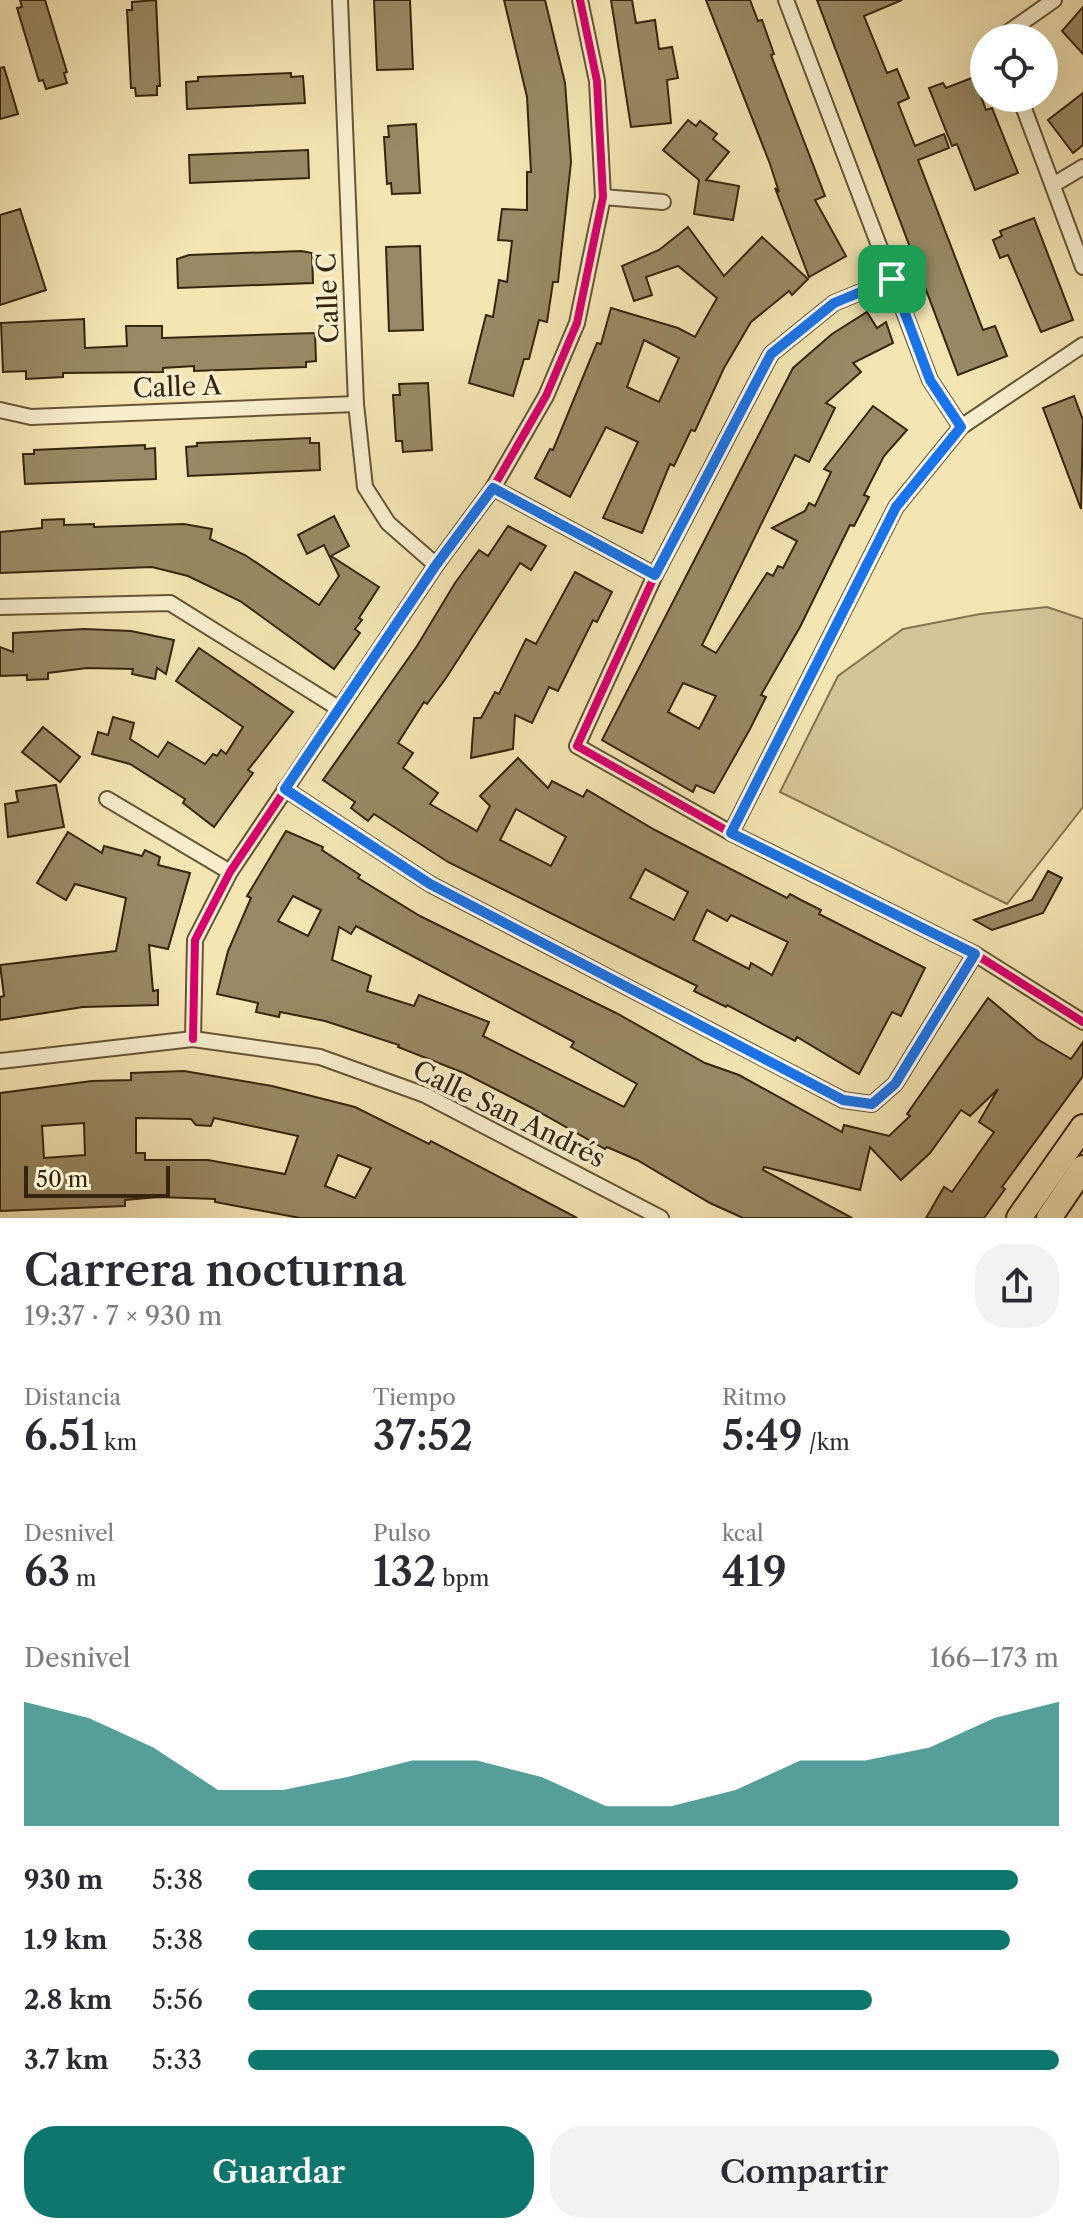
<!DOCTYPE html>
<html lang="es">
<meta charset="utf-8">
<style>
body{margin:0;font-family:"Libre Caslon Text",serif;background:#f2f2f3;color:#2b2b33;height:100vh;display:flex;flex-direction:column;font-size:30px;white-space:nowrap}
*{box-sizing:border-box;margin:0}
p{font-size:26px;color:#7c7c81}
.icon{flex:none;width:44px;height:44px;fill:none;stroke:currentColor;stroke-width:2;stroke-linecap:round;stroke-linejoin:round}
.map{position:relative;height:1218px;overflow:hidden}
.sheet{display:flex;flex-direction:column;background:#fff;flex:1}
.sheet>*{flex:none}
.tools{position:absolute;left:970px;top:24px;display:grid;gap:16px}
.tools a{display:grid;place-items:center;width:88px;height:88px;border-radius:50%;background:#fff;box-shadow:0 8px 32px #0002;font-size:40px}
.scale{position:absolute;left:24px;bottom:20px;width:146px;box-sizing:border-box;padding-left:8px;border:4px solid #36250e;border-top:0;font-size:22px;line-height:28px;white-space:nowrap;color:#36250e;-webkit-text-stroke:6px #f8eece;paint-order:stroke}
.pin{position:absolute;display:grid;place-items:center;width:68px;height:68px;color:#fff;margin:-34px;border-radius:16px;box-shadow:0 4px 12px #0006}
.round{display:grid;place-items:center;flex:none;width:84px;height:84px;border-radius:32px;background:#f2f2f3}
.overview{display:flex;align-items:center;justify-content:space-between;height:136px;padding:0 24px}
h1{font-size:44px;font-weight:600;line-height:60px}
.stats{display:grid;grid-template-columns:repeat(3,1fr);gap:12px;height:136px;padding:8px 24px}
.stats div{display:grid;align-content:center}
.stats b{font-size:40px;font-weight:600}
.stats small{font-size:22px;font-weight:400}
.stats p{font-size:22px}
.chart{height:224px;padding:16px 24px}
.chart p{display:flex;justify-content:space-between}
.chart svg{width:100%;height:144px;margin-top:8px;fill:#0f766e;opacity:.7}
.cta{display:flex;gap:16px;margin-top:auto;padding:16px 24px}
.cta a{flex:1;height:92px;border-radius:32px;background:#0f766e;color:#fff;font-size:32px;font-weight:600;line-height:92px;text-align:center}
.cta a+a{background:#f2f2f3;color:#2b2b33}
ul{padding:0 24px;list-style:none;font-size:26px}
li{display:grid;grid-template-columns:128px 96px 1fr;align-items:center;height:60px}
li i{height:20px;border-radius:10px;background:#0f766e}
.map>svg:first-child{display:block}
.green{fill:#d4c497;stroke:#857452;stroke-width:2}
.building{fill:#998964;stroke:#36250e;stroke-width:2;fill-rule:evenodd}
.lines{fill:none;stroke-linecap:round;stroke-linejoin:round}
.street-casing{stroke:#665537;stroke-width:18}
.primary-casing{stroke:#36250e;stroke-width:28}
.street{stroke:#f8eece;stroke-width:14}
.primary{stroke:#f4e5b3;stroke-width:24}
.cycleway-casing{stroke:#f8eece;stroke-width:13}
.cycleway{stroke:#d6006c;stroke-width:8}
.route-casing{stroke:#fff;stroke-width:16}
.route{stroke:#1a73e8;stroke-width:10}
.labels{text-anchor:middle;stroke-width:7;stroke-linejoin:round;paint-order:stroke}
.street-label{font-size:26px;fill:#36250e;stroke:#f8eece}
</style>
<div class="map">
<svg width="1083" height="1218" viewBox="0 0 1083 1218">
<rect width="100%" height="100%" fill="#f4e5b3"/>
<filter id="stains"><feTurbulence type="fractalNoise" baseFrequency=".0025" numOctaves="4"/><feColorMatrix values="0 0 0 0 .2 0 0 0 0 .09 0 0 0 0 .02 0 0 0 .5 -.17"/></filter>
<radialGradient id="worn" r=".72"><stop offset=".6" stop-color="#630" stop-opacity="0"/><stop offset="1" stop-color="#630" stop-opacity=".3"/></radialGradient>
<polygon class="green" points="1047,607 1083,619 1083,807 1007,904 780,792 838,676 903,629 980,614"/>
<g class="building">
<polygon points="20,0 45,0 67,72 64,73 67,83 46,89 43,80 39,81 17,8 22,7"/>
<polygon points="156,0 160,86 157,86 157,95 136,96 135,88 131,88 127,10 132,10 132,2"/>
<polygon points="374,0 410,0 413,69 377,70"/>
<polygon points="504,0 545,0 565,83 571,162 558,282 553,282 547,322 539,320 529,359 524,359 513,396 469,383 486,315 493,317 499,280 507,282 512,241 498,240 502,209 527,210 527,172 531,172 527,97"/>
<polygon points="611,0 632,0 636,23 655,20 659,49 672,47 678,78 667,80 671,123 631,127"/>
<polygon points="706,0 750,0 758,21 762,20 774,54 771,55 825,196 815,200 846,256 809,277 775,188 779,192 770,164"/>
<polygon points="817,0 902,0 864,16 887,73 897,69 909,98 898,103 915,146 944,134 949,148 918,160 983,330 995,326 1007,356 958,375"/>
<polygon points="1083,7 1083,54 1062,31"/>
<polygon points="4,67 18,114 0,119 0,68"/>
<polygon points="291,73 291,77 303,76 305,103 187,109 186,82 198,81 198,77"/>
<polygon points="974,77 986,110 992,108 1018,173 975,190 957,144 952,146 929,88 943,83 946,88"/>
<polygon points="1083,93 1083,145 1073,153 1048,120"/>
<polygon points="688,120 696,126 700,121 717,134 713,139 729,152 706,180 739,186 733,220 694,214 699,180 663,150"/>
<polygon points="416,124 420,193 392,194 391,183 387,184 384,137 389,137 388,126"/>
<polygon points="308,150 309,178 190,183 189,155"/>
<polygon points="20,209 46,290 0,305 0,215"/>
<polygon points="1034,218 1073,320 1041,332 1008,255 1000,258 993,240 1002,236 1000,231"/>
<path d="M688,227l36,49 38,-39 46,42 -16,16 -3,-4 -38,31 -27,46 -29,63 -4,-1 -17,36 -4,-2 -28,69 -39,-15 35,-76 -32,-15 -36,70 -35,-19 15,-29 3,1 44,-107 4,1 10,-36 67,20 17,9 22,-39 -39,-32 -32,11 6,18 -18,6 -12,-35 37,-16zM644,340l35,18 -20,44 -32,-15z"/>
<polygon points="420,246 423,330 389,331 386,247"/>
<polygon points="301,251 312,253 313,283 178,288 177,259 189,255"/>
<path d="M867,312l10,16 9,-6 7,21 -40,20 8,9 -35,31 9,5 -26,54 -14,-7 -93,190 14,8 51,-80 6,3 5,-10 5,2 14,-27 -25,-13 33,-17 4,-8 6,3 16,-34 -7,-3 49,-63 34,24 -23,26 -20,39 5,2 -15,29 -4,-1 -50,102 -39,68 5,2 -16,32 -36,64 -18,-8 -3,7 -91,-52 191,-372 39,-34zM683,683l33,13 -17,33 -31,-17z"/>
<polygon points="84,319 85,348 127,346 126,326 162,326 162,338 315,333 316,361 306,362 306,367 194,371 194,366 163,368 163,372 63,373 63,377 26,379 26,371 3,372 1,323"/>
<polygon points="428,383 432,450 403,452 402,441 396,441 393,395 400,395 399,384"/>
<polygon points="1074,396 1083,420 1081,509 1043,408"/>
<polygon points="310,438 310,443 319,443 320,470 188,476 186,447 197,446 197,443"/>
<polygon points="145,445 145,449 155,448 156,479 25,484 23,454 34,454 34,450"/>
<polygon points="334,516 349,546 331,556 379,587 359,618 362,620 355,629 360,633 334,669 240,601 188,576 152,567 0,573 0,532 42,528 42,520 64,519 64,525 94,524 94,527 184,524 212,529 210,539 245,555 319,605 339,576 324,545 307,554 298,535"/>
<path d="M508,526l38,20 -15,24 -11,-7 -74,115 -19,26 -3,-2 -26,41 15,10 -10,15 35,25 -8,11 47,27 13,-25 -10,-10 38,-38 30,30 4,-7 31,16 4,-7 68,40 132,68 3,-4 11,6 20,10 -2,4 106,54 -24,48 -9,-4 -33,62 -62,-37 -2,4 -68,-36 -1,2 -32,-16 3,-5 -249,-124 -74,-48 -6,7 -17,-13 4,-6 -32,-22 94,-134 38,-63 24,-33 9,6zM516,809l50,28 -15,29 -51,-26zM645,869l43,23 -14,28 -44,-22zM707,910l20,11 4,-6 57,27 -16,33 -21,-12 -2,6 -56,-29z"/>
<polygon points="575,572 612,592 597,622 593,620 558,691 549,687 532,723 515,715 513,749 471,758 474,718 481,718 495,692 499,694 526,639 536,644"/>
<polygon points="84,629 131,631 174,640 166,674 157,668 155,679 132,674 133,669 87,668 48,673 48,679 27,680 27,675 0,676 0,647 13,652 13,633"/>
<polygon points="199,648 293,712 248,770 253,773 214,827 183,803 185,799 130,764 92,754 98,732 108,735 113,717 134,723 130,739 158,757 168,742 205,764 213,754 217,756 221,750 226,754 243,727 176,681"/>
<polygon points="43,727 80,757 60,782 22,752"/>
<polygon points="56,785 64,827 8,837 5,804 18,802 16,791"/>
<path d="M286,831l37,16 -1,3 38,25 -2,3 62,38 198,98 87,49 34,12 103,57 2,-7 45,11 21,-20 -3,-2 81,-116 49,41 34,20 12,-17v34l-81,111 3,2 -21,29h-58l18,-31 8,5 42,-60 -15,-10 19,-33 -28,27 -9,-6 -31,43 -29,27 -31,-33 -10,43 -96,-23 -1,3 89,48h-109l-33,-15 -73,-43 -30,-13 -2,2 -73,-41 -68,-35 -66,-26 1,-2 -74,-24 -45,-9 -1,5 -23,-5 2,-9 -41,-9 11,-43 23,-53 -4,-2zM293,896l28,14 -13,26 -30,-15zM356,926l218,116 -3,5 66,37 -13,23 -141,-71 6,-14 -70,-27 -5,11 -47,-15 4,-15 -39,-16 7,-33 12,7z"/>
<polygon points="68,832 102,853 104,846 142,856 145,850 160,857 158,865 190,873 168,949 149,945 153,991 158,990 158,1005 83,1007 0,1020 0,997 4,996 0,965 116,951 126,898 75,884 66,900 37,883"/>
<polygon points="1048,871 1062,878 1043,913 992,930 974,920 1032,900"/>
<path d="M184,1071l88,15 83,21 74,37 2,-3 146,77h-277l-85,-16v-3l-56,-2 -34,3v6l-125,5v-118l92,-12 39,-1v-7zM136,1118l55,1 5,6 15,1 3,-8 84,18 -13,38 -77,-14h-63v-7h-9zM84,1123l1,32 -41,3 -2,-32zM338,1155l33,13 -16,30 -30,-12z"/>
</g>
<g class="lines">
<g class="street-casing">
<g id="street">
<polyline points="340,0 356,404 365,487 388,523 436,565"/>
<polyline points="786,0 930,380 961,427"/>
<polyline points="1000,38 1054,0"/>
<polyline points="1020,98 1083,267"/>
<polyline points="1053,185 1083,167"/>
<polyline points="603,197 663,202"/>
<polyline points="892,279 834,303 771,354 655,575 577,746 731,833 975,954 1083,1022"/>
<polyline points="0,410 31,417 356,404"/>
<polyline points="493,488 655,575"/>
<polyline points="0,607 170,603 338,708"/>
<polyline points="285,789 430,884 843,1100 872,1104 895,1084 975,954"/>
<polyline points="107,799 230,872"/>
<polyline points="731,833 896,507 961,427 1083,345"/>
<polyline points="193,1039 195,940 230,872 436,565 493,488 546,396 577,323 603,197 597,81 580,0"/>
<polyline points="0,1061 193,1039 320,1057 425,1095 661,1218"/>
</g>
</g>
<g class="primary-casing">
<g id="primary">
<polyline points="1019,1218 1083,1127"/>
<polyline points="1049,1218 1083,1168"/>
</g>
</g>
<use href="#street" class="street"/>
<use href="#primary" class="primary"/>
<g class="cycleway-casing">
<g id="cycleway">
<polyline points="892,279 834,303 771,354 655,575 577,746 731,833 975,954 1083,1022"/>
<polyline points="193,1039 195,940 230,872 436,565 493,488 546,396 577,323 603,197 597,81 580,0"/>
</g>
</g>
<use href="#cycleway" class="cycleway"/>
</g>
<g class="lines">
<g class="route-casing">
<polygon id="route" points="892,279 930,380 961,427 896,507 731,833 975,954 895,1084 872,1104 843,1100 430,884 285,789 436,565 493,488 655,575 771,354 834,303"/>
</g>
<use href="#route" class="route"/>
</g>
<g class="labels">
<g class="street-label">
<text transform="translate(328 298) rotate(-92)" y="9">Calle C</text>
<text transform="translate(177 387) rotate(-2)" y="9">Calle A</text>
<text transform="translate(509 1114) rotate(26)" y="9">Calle San Andrés</text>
</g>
</g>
<rect width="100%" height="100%" filter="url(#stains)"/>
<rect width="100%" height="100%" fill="url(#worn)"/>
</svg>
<div class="tools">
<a><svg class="icon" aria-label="locate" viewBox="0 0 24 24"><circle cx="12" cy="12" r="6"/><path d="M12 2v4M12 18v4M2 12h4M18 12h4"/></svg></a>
</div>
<div class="scale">50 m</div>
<div class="pin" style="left:892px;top:279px;background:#1e9e55"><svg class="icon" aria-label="arrive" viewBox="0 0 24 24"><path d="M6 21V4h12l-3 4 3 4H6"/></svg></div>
</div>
<section class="sheet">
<div class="overview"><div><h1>Carrera nocturna</h1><p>19:37 · 7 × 930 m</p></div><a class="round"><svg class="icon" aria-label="share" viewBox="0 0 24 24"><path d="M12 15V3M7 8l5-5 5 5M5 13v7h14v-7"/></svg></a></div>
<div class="stats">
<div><p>Distancia</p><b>6.51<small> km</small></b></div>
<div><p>Tiempo</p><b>37:52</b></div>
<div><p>Ritmo</p><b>5:49<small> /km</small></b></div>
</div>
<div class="stats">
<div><p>Desnivel</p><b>63<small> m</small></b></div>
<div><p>Pulso</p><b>132<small> bpm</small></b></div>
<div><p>kcal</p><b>419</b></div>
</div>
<div class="chart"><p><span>Desnivel</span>166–173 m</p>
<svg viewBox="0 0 160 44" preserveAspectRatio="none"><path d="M0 44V6L10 11L20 20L30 33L40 33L50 29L60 24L70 24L80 29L90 38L100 38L110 33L120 24L130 24L140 20L150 11L160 6V44z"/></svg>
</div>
<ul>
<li><b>930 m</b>5:38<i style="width:95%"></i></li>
<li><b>1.9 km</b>5:38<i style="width:94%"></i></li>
<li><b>2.8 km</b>5:56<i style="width:77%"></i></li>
<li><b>3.7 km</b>5:33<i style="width:100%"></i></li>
</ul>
<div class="cta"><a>Guardar</a><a>Compartir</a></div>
</section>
